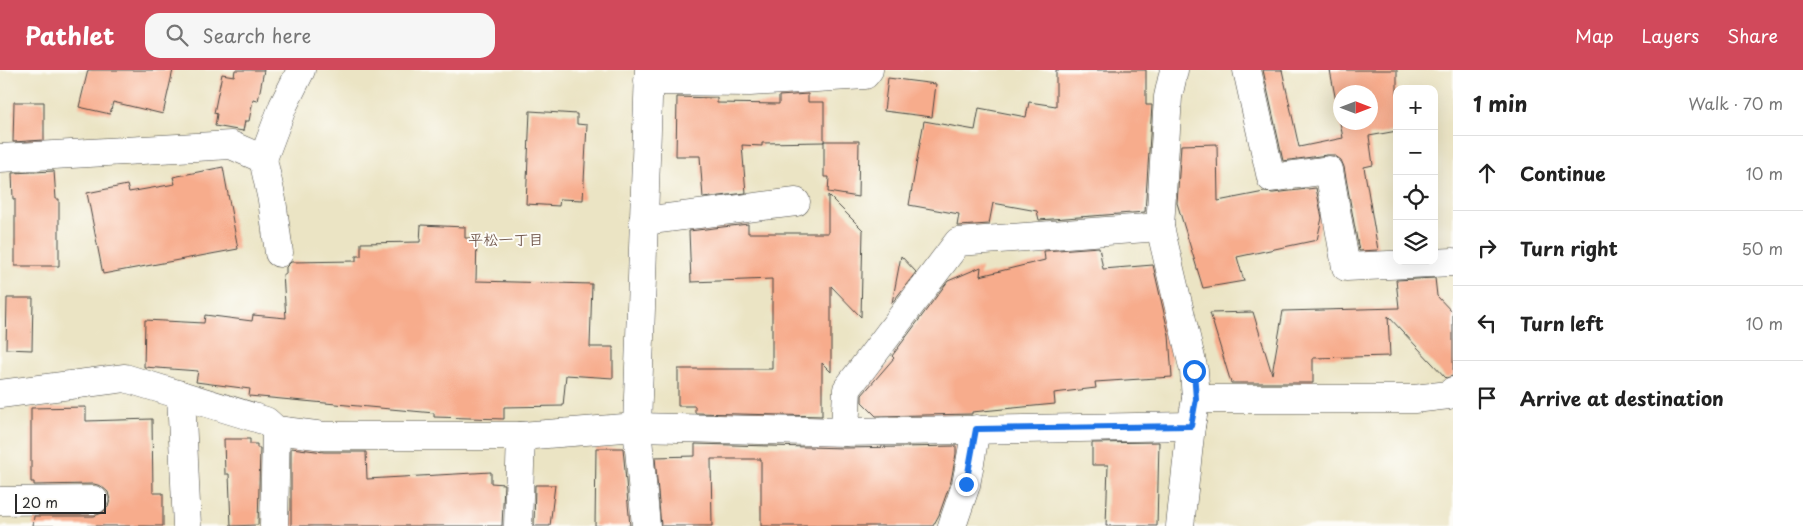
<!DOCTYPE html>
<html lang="en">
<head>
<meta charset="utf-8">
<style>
	body { margin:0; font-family:"Playpen Sans","Klee One",sans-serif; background:#f6f6f6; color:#222 }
	.controls { position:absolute; right:15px; top:15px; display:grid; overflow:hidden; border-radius:10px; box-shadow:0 5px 20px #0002 }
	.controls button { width:45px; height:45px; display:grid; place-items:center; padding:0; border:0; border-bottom:1px solid #e0e0e0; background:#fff; color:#222; font:25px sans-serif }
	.compass { position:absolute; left:1333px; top:15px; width:45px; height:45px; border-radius:50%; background:#fff; box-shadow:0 5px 20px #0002; rotate:90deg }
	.scale { position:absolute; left:15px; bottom:12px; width:91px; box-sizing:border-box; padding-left:5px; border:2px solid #2b2b2b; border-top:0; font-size:14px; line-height:18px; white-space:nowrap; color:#2b2b2b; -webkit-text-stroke:4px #fdfcf7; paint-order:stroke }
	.stop { position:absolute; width:15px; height:15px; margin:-11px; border:4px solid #1a73e8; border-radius:50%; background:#fff }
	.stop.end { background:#1a73e8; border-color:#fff; box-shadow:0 1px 5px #0008 }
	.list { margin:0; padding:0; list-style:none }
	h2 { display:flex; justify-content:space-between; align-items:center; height:65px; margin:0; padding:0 20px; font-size:21px }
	h2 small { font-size:16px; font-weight:400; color:#767676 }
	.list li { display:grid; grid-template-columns:32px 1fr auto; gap:15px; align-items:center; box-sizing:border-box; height:75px; padding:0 20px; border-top:1px solid #e0e0e0 }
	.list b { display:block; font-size:19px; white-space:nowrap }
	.list em { font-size:16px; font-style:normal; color:#767676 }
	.icon { flex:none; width:28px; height:28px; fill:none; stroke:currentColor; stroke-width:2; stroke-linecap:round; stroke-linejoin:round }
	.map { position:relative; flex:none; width:1453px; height:456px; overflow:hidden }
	header { display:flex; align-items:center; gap:30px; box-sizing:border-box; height:70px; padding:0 25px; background:#d1495b; color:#fff }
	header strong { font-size:24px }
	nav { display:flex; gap:28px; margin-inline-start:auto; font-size:18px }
	.search { width:350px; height:45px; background:#f6f6f6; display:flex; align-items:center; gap:12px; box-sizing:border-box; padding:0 18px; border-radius:15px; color:#767676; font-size:19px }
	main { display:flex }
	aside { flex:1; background:#fff }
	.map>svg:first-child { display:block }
</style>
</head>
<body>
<header>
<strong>Pathlet</strong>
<div class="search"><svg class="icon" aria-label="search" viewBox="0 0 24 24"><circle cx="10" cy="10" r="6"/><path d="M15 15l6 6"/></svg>Search here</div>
<nav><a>Map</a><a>Layers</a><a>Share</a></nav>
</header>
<main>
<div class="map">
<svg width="1453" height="456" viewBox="0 0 1453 456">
	<rect width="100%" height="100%" fill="#fdfcf7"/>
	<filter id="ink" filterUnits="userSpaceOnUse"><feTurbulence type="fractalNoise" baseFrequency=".02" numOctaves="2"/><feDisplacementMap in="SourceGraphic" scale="10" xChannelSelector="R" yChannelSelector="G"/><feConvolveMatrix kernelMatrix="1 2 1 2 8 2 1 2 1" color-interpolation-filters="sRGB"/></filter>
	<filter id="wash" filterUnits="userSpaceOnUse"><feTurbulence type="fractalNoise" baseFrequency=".0096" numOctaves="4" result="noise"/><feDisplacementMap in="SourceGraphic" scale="20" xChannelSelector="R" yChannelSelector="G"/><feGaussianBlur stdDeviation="1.12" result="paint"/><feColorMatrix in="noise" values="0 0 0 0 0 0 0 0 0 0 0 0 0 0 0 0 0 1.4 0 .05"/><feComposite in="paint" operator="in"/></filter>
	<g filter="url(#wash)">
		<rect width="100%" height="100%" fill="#ebe4c4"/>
		<g id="blocks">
			<g fill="#f7ac8c" fill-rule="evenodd">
				<path d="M88,0H173L163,44L113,32L110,44L79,37Z"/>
				<path d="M235,0H264L258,31L253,30L249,51H245L243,61L215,56L217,44L214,43L222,4L234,6Z"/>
				<path d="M1056,0H1146V35H1152L1145,142L1039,150L1037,141L993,133L989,154L959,156H957L959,144L909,135L924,51L975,60L979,38L1026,47L1029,32L1056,36Z"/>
				<path d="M1263,0H1282L1299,77L1343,68L1330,0H1397V61L1369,66L1373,95L1364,97L1378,180L1359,181L1344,97L1341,90L1334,85H1327L1283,91ZM1340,22H1370V52H1340Z"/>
				<path d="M888,8L936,14L932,47L884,41Z"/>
				<path d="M808,24V32H824V72L762,73V76L742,75L746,123L703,128L700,86H676L677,27L717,28V33L779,34V26Z"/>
				<path d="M14,32H44V70L13,72Z"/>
				<path d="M530,41L577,44V54L587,55L583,130L560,129L559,136L526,134Z"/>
				<path d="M824,71H859L858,127L828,122L829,107H824Z"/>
				<path d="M1217,74L1218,131L1264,122L1273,123L1316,118L1322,148L1317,170L1237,187L1244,211L1203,218L1177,133L1181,75Z"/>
				<path d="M223,97L238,179L103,204L87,123L127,115L129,122L175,114L173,107Z"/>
				<path d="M54,101L56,129H59V196H15V129H13L12,103Z"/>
				<path d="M828,125L863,160L861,247L831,216V302L822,293V346L695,343V336H678V299H772V209L691,212L689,161L748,154V163H828Z"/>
				<path d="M421,155L465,157V168H477L476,211L592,214L590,277H613V308L566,305L563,336L504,337V349L434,347V343L249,326L250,319L196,312L198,301L144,297L145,250L204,253L205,245L252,251L253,245L286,248L283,204H286V197L291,192L356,191V186H361V173L420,172Z"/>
				<path d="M1099,177L1103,199L1153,195L1169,265L1172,307L1095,312L1096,318L1054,323L1055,334L972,342V344L876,346L862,332V325L894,288L892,286L948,211L981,197L980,206L1045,190L1044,181Z"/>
				<path d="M901,186L916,202L892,233Z"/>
				<path d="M1435,208L1437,226L1453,243V306L1446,308L1388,246L1390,286L1313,288V313H1231L1210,243L1253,242L1272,304L1283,241L1399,238L1396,210Z"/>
				<path d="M7,228H33L32,280L6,279Z"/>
				<path d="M86,337V351L152,349L153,423H163V456H33L34,446H94L102,443L108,437L110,430L108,422L101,416L94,414L34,415V412H31V338Z"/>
				<path d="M224,369H250V374H257V378H260L258,455L231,456L229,404H225Z"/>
				<path d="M1159,372L1157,456H1106L1108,395H1092V373Z"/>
				<path d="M695,374L845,378L956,376V384L951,411L939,445L933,456H761V389H711L712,456H661L655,387L695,386Z"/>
				<path d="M291,378L324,382H366L367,409L491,402V413L504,414L502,456H291Z"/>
				<path d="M596,378H623L630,456H595Z"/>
				<path d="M535,415H555L550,456H534Z"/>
			</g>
		</g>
	</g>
	<g filter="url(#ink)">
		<use href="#blocks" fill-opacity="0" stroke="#484742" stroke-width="1"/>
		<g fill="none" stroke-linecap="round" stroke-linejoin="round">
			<g stroke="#484742" stroke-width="29">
				<g id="minor">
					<path d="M1174,0L1168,27L1160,157L1194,301L1196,329L1191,356L1180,456"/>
					<path d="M1247,0L1271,108L1329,100L1346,197L1453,192"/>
					<path d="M648,11L750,12L865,5L869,0"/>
					<path d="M0,88L231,75L263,89L283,36L301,0"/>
					<path d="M263,89L272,130L279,183"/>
					<path d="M643,151L796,132"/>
					<path d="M0,324L125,308L266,351L276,360L324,366H521L637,357L845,362L1191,356"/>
					<path d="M181,325L187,456"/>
					<path d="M1196,329H1414L1449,325L1453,321"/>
					<path d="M845,362L847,319L958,172L1160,157"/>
					<path d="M0,431L94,430"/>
					<path d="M274,456L276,360"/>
					<path d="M518,456L521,366"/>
					<path d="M646,456L637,357L649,0"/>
					<path d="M952,456L966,415L976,359"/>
				</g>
			</g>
			<use href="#minor" stroke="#fff" stroke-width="28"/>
		</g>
	</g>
	<g fill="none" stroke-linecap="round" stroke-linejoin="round" filter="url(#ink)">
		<path stroke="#1a73e8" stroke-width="6" d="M966,414L976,359L1191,356L1196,329L1194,301"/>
	</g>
	<g text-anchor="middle" stroke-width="4" stroke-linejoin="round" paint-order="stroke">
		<g font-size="15" font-weight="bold" fill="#72584d" stroke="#fdfcf7">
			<text x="506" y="175">平松一丁目</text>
		</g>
	</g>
</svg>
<div class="controls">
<button>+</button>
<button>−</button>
<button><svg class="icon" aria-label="locate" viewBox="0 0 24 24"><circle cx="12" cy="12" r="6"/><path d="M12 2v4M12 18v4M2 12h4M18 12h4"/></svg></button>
<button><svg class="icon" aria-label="layers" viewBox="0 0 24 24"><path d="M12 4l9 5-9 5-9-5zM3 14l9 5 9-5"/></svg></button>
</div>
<svg class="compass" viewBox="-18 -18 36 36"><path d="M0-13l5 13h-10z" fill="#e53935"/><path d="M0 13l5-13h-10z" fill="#767676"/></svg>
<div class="scale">20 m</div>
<div class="stop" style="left:1194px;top:301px"></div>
<div class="stop end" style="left:966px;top:414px"></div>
</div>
<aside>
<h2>1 min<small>Walk · 70 m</small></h2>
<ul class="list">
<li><svg class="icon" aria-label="ahead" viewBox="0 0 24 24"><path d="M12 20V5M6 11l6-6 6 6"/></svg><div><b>Continue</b></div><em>10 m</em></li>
<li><svg class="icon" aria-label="right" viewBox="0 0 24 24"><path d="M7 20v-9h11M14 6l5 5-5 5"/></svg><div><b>Turn right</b></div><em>50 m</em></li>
<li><svg class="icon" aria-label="left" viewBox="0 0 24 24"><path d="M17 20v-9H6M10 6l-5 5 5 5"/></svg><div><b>Turn left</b></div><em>10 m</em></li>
<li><svg class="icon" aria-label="arrive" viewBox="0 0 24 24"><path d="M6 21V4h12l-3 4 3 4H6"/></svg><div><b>Arrive at destination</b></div></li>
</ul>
</aside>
</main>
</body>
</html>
